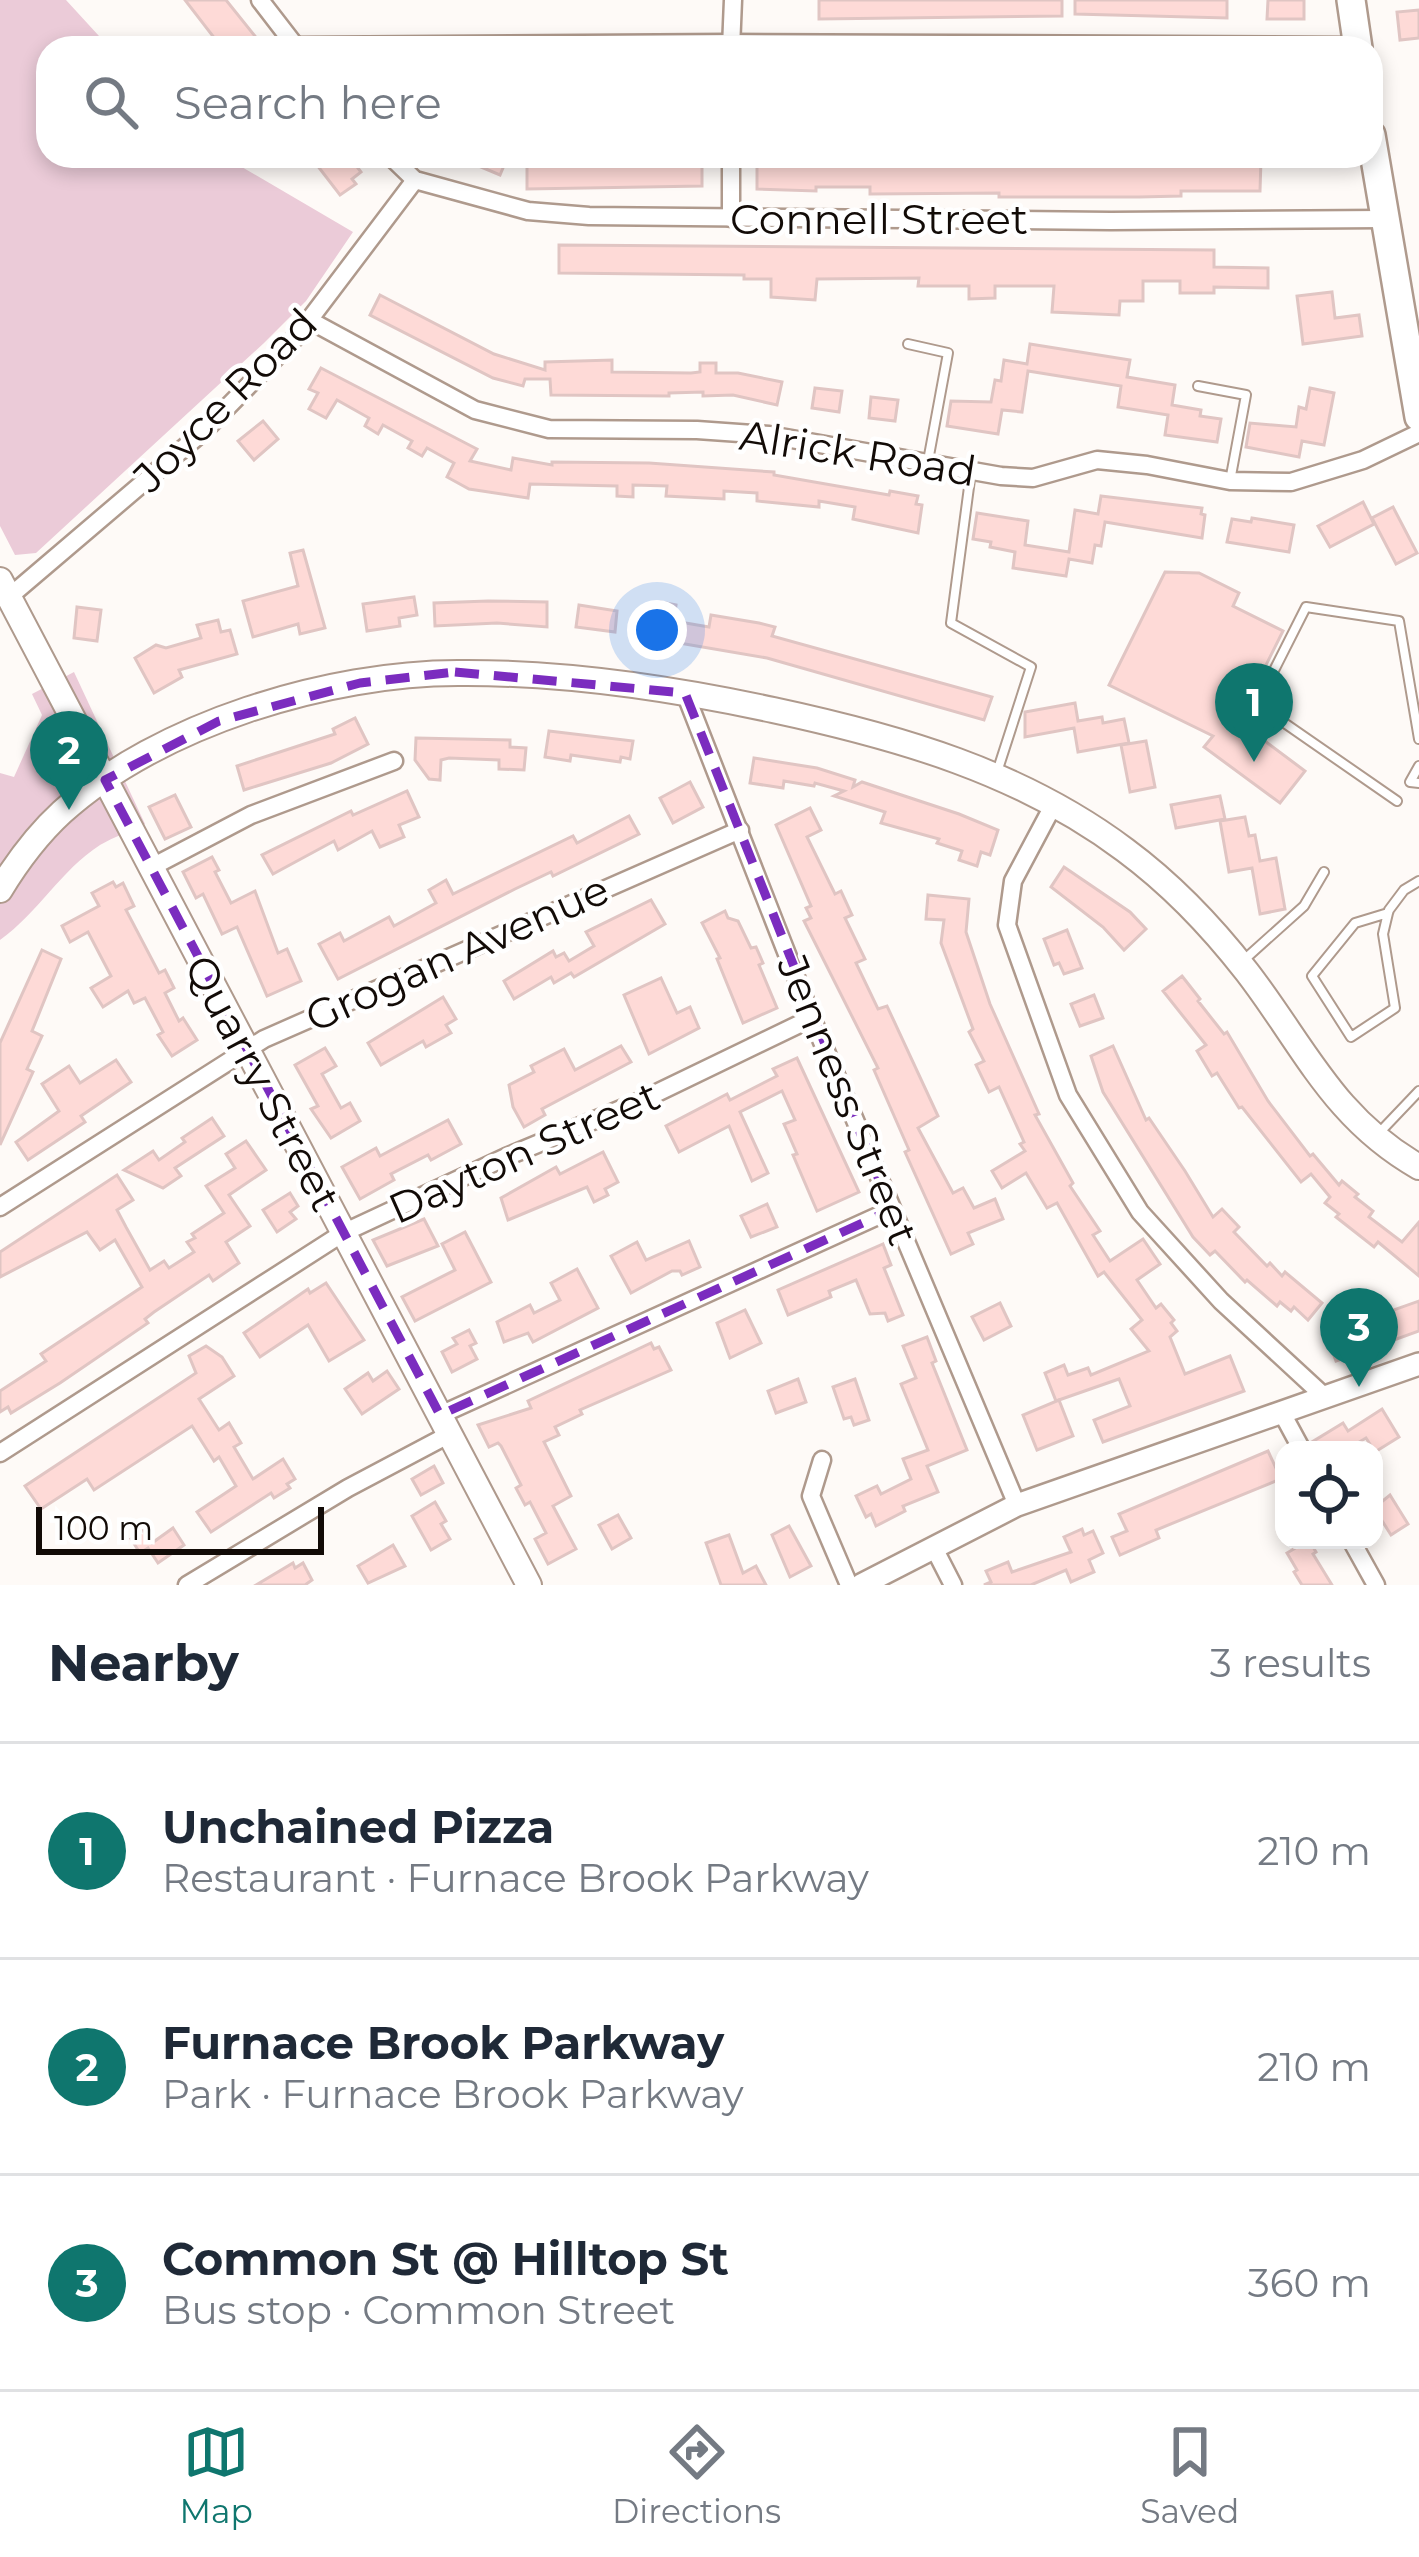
<!DOCTYPE html>
<html lang="en">
<head>
<meta charset="utf-8">
<style>
	body { margin:0; font-family:Montserrat,sans-serif; background:#f6f6f7; color:#1f2937 }
	.controls { position:absolute; right:36px; bottom:36px; display:grid; overflow:hidden; border-radius:24px; box-shadow:0 6px 18px #0003 }
	.controls button { width:108px; height:108px; display:grid; place-items:center; padding:0; border:0; border-bottom:3px solid #e0e1e3; background:#fff; color:#1f2937; font:60px sans-serif }
	.scale { position:absolute; left:36px; bottom:30px; width:288px; box-sizing:border-box; padding-left:12px; border:6px solid #120b07; border-top:0; font-size:33px; line-height:42px; white-space:nowrap; color:#120b07; -webkit-text-stroke:9px #fff; paint-order:stroke }
	.you { position:absolute; left:657px; top:630px; width:42px; height:42px; margin:-30px; border:9px solid #fff; border-radius:50%; background:#1a73e8; box-shadow:0 0 0 18px #1a73e833 }
	.badge { display:grid; place-items:center; width:78px; height:78px; border-radius:50%; background:#0f766e; color:#fff; font-size:39px; font-weight:700 }
	.pin { position:absolute; translate:-50% -99px; filter:drop-shadow(0 3px 6px #0008) }
	.pin::after { content:''; position:absolute; top:63px; width:42px; height:36px; background:inherit; clip-path:polygon(0 0,100% 0,50% 100%) }
	.list { margin:0; padding:0; list-style:none }
	h2 { display:flex; justify-content:space-between; align-items:center; height:156px; margin:0; padding:0 48px; font-size:51px }
	h2 small { font-size:39px; font-weight:400; color:#747a83 }
	.list li { display:grid; grid-template-columns:78px 1fr auto; gap:36px; align-items:center; box-sizing:border-box; height:216px; padding:0 48px; border-top:3px solid #e0e1e3 }
	.list b { display:block; font-size:45px; white-space:nowrap }
	.list p { margin:0; font-size:39px; white-space:nowrap; color:#747a83 }
	.list em { font-size:39px; font-style:normal; color:#747a83 }
	.icon { flex:none; width:66px; height:66px; fill:none; stroke:currentColor; stroke-width:2; stroke-linecap:round; stroke-linejoin:round }
	.map { position:relative; flex:none; width:1419px; height:1585px; overflow:hidden }
	.search { position:absolute; background:#fff; box-shadow:0 6px 18px #0003; left:36px; right:36px; top:36px; height:132px; display:flex; align-items:center; gap:30px; box-sizing:border-box; padding:0 42px; border-radius:36px; color:#747a83; font-size:45px }
	.sheet { height:804px; background:#fff }
	nav { display:flex; justify-content:space-around; align-items:center; box-sizing:border-box; height:168px; border-top:3px solid #e0e1e3; background:#fff; font-size:33px; color:#747a83 }
	nav a { display:grid; justify-items:center; gap:6px }
	nav .on { color:#0f766e }
	.map>svg:first-child { display:block }
</style>
</head>
<body>
<div class="map">
<svg width="1419" height="1585" viewBox="0 0 1419 1585">
	<rect width="100%" height="100%" fill="#fefaf7"/>
	<g fill="#ebcbd8">
		<path d="M0,0H66L110,48H48V156H223L353,232L306,301L264,343L36,553L15,555L0,526Z"/>
		<path d="M74,672L145,824C130,831 114,837 100,845C61,870 38,913 0,940V773L14,777L42,715L32,694Z"/>
	</g>
	<g fill="#fedad7" stroke="#e0c5c3" stroke-width="3">
		<path d="M185,0H226L259,41L251,48H222Z"/>
		<path d="M819,0H1062V16L819,19Z"/>
		<path d="M1075,0H1227V18L1075,14Z"/>
		<path d="M1268,0H1304V19H1267Z"/>
		<path d="M1419,10V38L1400,40L1397,12Z"/>
		<path d="M310,156H349L361,172L352,179L356,184L340,195Z"/>
		<path d="M455,156H508L500,175Z"/>
		<path d="M527,156H702V186L527,189Z"/>
		<path d="M788,156H854V163H914V156H1181V165L1228,166V159H1261L1260,191H1181V196L1139,197H999V193L870,194V187H816V191L757,189V161H788Z"/>
		<path d="M559,245L1214,250V267L1268,268V288L1214,287V293H1180V281H1143V301H1120L1119,315L1052,312L1054,286H995V298L969,299V286H918L919,278L817,279L815,300L771,297V279H744V275L559,273Z"/>
		<path d="M1332,292L1335,318L1359,315L1362,336L1303,344L1297,296Z"/>
		<path d="M380,295L494,354L545,370V362L612,360V372L691,373L700,372V363H716V373H738L782,382L777,405L733,395L703,396V392L669,393V396L551,395L550,379H525L523,386L493,378L370,315Z"/>
		<path d="M1030,344L1130,360L1127,377L1175,385L1172,405L1201,410L1200,416L1221,419L1217,442L1165,435L1168,415L1118,407L1121,386L1028,371L1022,412L1002,410L998,434L947,426L951,401L991,402L995,380L1001,381L1004,360L1027,364Z"/>
		<path d="M321,368L477,449L470,461L511,470L513,458L552,465V462L649,463L774,472V475L889,495L890,491L918,496L916,504L922,505L918,533L853,519L855,507L819,501V507L757,501V493L724,491V499L666,496L667,486L633,485V497L617,496V486L530,484L528,498L469,489L447,477L454,463L427,448L422,456L408,448L412,441L383,425L378,434L365,426L369,418L337,400L326,418L309,409L318,393L309,389Z"/>
		<path d="M815,388L842,391L839,412L812,408Z"/>
		<path d="M1310,388L1334,393L1324,445L1302,441L1299,457L1246,447L1250,423L1296,427L1299,407L1306,409Z"/>
		<path d="M871,397L898,400L895,421L869,418Z"/>
		<path d="M263,421L278,439L254,460L238,441Z"/>
		<path d="M1101,496L1202,508L1201,514L1205,515L1202,538L1105,522L1101,546L1095,545L1092,563L1069,559L1066,576L1013,568L1015,552L990,547L991,542L973,539L977,513L1028,521L1025,545L1069,552L1075,510L1098,514Z"/>
		<path d="M1363,502L1374,524L1330,547L1318,526Z"/>
		<path d="M1393,507L1417,553L1396,564L1372,518Z"/>
		<path d="M1252,518L1294,525L1289,552L1227,542L1232,519L1251,522Z"/>
		<path d="M303,550L325,628L300,634L298,624L253,637L243,601L298,586L290,553Z"/>
		<path d="M1165,572L1199,573L1239,593L1233,606L1283,631L1238,721L1305,771L1280,803L1204,747L1213,736L1109,685Z"/>
		<path d="M414,597L417,615L399,618L400,626L367,631L363,604Z"/>
		<path d="M488,601L547,602V627L497,623L435,626L434,603Z"/>
		<path d="M661,602L676,605L674,621L709,627L711,615L759,623L775,627L772,636L992,697L984,720L767,658L644,637L648,614L658,616Z"/>
		<path d="M579,605L617,611L615,632L576,627Z"/>
		<path d="M77,607L101,610L97,641L74,638Z"/>
		<path d="M218,620L221,632L230,630L237,654L179,670L182,677L154,693L135,658L156,645L166,648L201,638L197,625Z"/>
		<path d="M1075,703L1078,721L1102,717L1103,723L1124,719L1129,743L1078,752L1074,728L1025,737V712Z"/>
		<path d="M355,718L368,744L331,763L244,790L237,766L335,734L333,729Z"/>
		<path d="M549,731L633,741L630,759L621,757L620,762L571,755L570,761L545,757Z"/>
		<path d="M416,738L510,740V747L526,748L524,770L499,769V760L449,758L441,760L440,780L429,779L415,760Z"/>
		<path d="M1146,741L1155,787L1130,792L1121,745Z"/>
		<path d="M754,758L817,768L855,780L853,787L862,782L959,814L998,830L990,855L981,852L977,866L959,860L962,851L937,843L939,839L881,823L885,812L834,796L844,791L815,783L814,786L784,781L783,788L750,783Z"/>
		<path d="M690,782L703,807L673,823L660,798Z"/>
		<path d="M407,791L419,817L399,825L404,837L380,847L372,831L338,850L334,841L273,874L262,855L351,811L353,815Z"/>
		<path d="M175,795L191,827L165,839L149,807Z"/>
		<path d="M1220,796L1225,819L1176,828L1171,805Z"/>
		<path d="M810,808L821,830L807,837L835,894L841,891L852,915L845,918L865,959L856,963L878,1009L887,1006L938,1116L918,1128L953,1193L963,1188L974,1208L995,1199L1003,1219L968,1233L973,1244L951,1254L905,1152L909,1150L874,1070L878,1068L804,921L811,918L806,908L811,906L776,825Z"/>
		<path d="M629,816L639,834L553,876L551,872L515,889L338,979L319,944L340,933L344,941L389,917L394,926L436,903L429,890L446,880L453,894L573,836L577,843Z"/>
		<path d="M1245,817L1249,836L1255,835L1260,861L1276,858L1285,909L1260,914L1252,868L1229,872L1220,821Z"/>
		<path d="M212,857L219,870L215,872L231,903L255,891L278,953L287,949L301,981L267,996L237,927L222,934L203,894L196,898L183,872Z"/>
		<path d="M1064,867L1130,912L1146,929L1124,950L1103,927L1051,887Z"/>
		<path d="M113,882L116,887L123,883L134,906L126,910L159,973L165,970L174,988L165,993L179,1021L183,1018L197,1040L172,1056L158,1035L163,1032L145,998L134,1003L128,991L103,1007L91,988L111,976L88,932L70,942L62,926L99,906L92,893Z"/>
		<path d="M928,895L969,899L966,932L990,1004L1039,1114L1035,1115L1073,1183L1070,1186L1100,1231L1093,1235L1110,1261L1143,1239L1160,1264L1137,1280L1156,1308L1161,1304L1174,1320L1171,1323L1177,1331L1170,1337L1185,1374L1230,1356L1244,1391L1103,1442L1094,1420L1130,1406L1119,1379L1056,1401L1045,1373L1064,1365L1068,1375L1088,1368L1091,1375L1149,1351L1131,1329L1142,1320L1104,1272L1098,1276L1057,1203L1047,1208L1026,1173L1002,1188L992,1171L1025,1151L1020,1144L1024,1142L999,1087L989,1092L976,1065L984,1061L969,1032L973,1029L941,943L944,920L926,919Z"/>
		<path d="M651,900L665,924L574,977L571,973L554,983L551,977L514,999L504,981L553,951L556,957L564,953L569,961L594,946L586,932Z"/>
		<path d="M725,911L728,918L738,921L751,948L756,947L763,963L759,965L777,1008L743,1023L717,959L720,958L702,923Z"/>
		<path d="M1067,930L1082,968L1064,974L1059,963L1054,965L1044,939Z"/>
		<path d="M42,950L61,959L32,1031L42,1036L27,1069L33,1072L0,1145V1043Z"/>
		<path d="M1182,976L1200,999L1198,1001L1224,1034L1227,1032L1268,1101L1310,1156L1313,1154L1339,1185L1342,1181L1358,1194L1355,1197L1373,1211L1369,1217L1402,1242L1419,1222V1276L1378,1242L1374,1247L1336,1217L1339,1214L1325,1203L1330,1197L1311,1174L1301,1182L1242,1107L1239,1108L1217,1073L1212,1076L1197,1051L1206,1045L1163,991Z"/>
		<path d="M661,978L677,1013L690,1007L699,1028L649,1054L624,995Z"/>
		<path d="M1094,995L1103,1018L1080,1026L1071,1004Z"/>
		<path d="M443,997L456,1019L446,1025L451,1033L426,1047L423,1041L381,1065L368,1043Z"/>
		<path d="M621,1046L631,1062L542,1109L545,1115L524,1127L513,1107L509,1085L534,1072L531,1066L564,1049L575,1070Z"/>
		<path d="M1113,1046L1146,1120L1149,1118L1185,1171L1213,1217L1222,1209L1239,1227L1234,1232L1267,1266L1270,1263L1282,1276L1285,1272L1322,1303L1308,1320L1294,1307L1291,1311L1280,1302L1277,1306L1247,1280L1245,1282L1215,1251L1210,1255L1193,1237L1103,1092L1091,1056Z"/>
		<path d="M325,1048L336,1066L322,1074L341,1108L350,1103L360,1121L331,1138L311,1109L318,1106L295,1065Z"/>
		<path d="M797,1058L859,1192L817,1211L793,1155L797,1154L784,1124L795,1120L782,1091L740,1112L768,1173L752,1181L729,1126L679,1152L666,1126L727,1094L730,1100L777,1076L773,1069Z"/>
		<path d="M116,1060L131,1082L81,1116L85,1122L28,1160L16,1142L59,1111L42,1084L69,1066L80,1083Z"/>
		<path d="M212,1118L224,1136L175,1168L181,1176L163,1188L124,1170L153,1151L159,1160L185,1142L182,1138Z"/>
		<path d="M448,1120L461,1144L431,1160L428,1155L391,1174L394,1180L360,1199L342,1167L376,1148L380,1156Z"/>
		<path d="M246,1141L266,1170L229,1195L250,1226L226,1242L239,1263L213,1281L209,1275L154,1312L145,1319L148,1323L60,1383L11,1413L8,1407L0,1412V1391L46,1361L41,1354L142,1287L115,1240L100,1250L87,1232L0,1277V1252L117,1175L133,1200L117,1210L126,1227L150,1270L164,1261L169,1268L194,1252L187,1242L195,1238L192,1234L224,1213L206,1186L235,1168L226,1154Z"/>
		<path d="M603,1152L618,1182L605,1189L608,1195L594,1202L587,1187L508,1220L501,1198L556,1167L560,1174Z"/>
		<path d="M290,1193L298,1206L290,1212L296,1219L277,1232L263,1210Z"/>
		<path d="M767,1204L777,1227L751,1237L741,1216Z"/>
		<path d="M424,1219L438,1246L387,1266L373,1240Z"/>
		<path d="M465,1232L491,1282L415,1321L402,1297L455,1270L442,1244Z"/>
		<path d="M689,1241L700,1267L682,1275L680,1271H672L631,1293L611,1256L637,1242L646,1260Z"/>
		<path d="M883,1244L891,1265L884,1268L903,1315L888,1321L885,1313L870,1314L856,1280L829,1291L831,1297L788,1315L778,1290Z"/>
		<path d="M577,1269L598,1308L533,1342L528,1333L504,1342L497,1322L530,1305L534,1313L560,1300L551,1283Z"/>
		<path d="M326,1283L364,1340L329,1361L308,1325L260,1357L244,1333L308,1289L310,1293Z"/>
		<path d="M1419,1301V1331L1336,1361L1326,1334Z"/>
		<path d="M1000,1303L1011,1326L984,1340L972,1317Z"/>
		<path d="M745,1310L761,1343L730,1358L717,1323Z"/>
		<path d="M469,1330L476,1343L470,1346L477,1359L452,1372L442,1352L457,1344L453,1338Z"/>
		<path d="M927,1337L936,1361L932,1363L967,1450L927,1466L938,1492L903,1506L905,1511L876,1526L871,1514L866,1517L856,1496L877,1486L881,1494L911,1479L903,1459L928,1450L901,1384L916,1378L903,1346Z"/>
		<path d="M651,1343L654,1349L659,1347L671,1370L580,1410L582,1414L555,1427L559,1435L544,1442L571,1496L553,1506L576,1549L548,1564L535,1539L546,1533L530,1502L525,1505L516,1488L521,1485L501,1446L498,1443L489,1447L478,1425L531,1408L528,1401Z"/>
		<path d="M206,1346L222,1357L234,1376L199,1399L219,1430L229,1423L241,1443L234,1447L253,1479L283,1459L295,1479L287,1484L290,1488L274,1498L271,1493L211,1532L197,1512L236,1486L219,1457L214,1461L192,1426L94,1490L87,1479L41,1509L25,1486L196,1373L189,1356Z"/>
		<path d="M387,1371L399,1389L362,1414L345,1389L368,1373L373,1381Z"/>
		<path d="M798,1379L806,1402L776,1413L768,1391Z"/>
		<path d="M855,1379L869,1420L854,1425L851,1417L844,1419L833,1387Z"/>
		<path d="M1059,1400L1073,1436L1037,1450L1023,1415Z"/>
		<path d="M1382,1409L1399,1437L1375,1452L1366,1438L1346,1450H1315L1312,1442L1343,1423L1348,1431Z"/>
		<path d="M1268,1451L1281,1479L1156,1530L1159,1538L1120,1555L1112,1537L1127,1531L1119,1514Z"/>
		<path d="M434,1466L443,1483L421,1495L412,1479Z"/>
		<path d="M1390,1495L1408,1524L1391,1535L1374,1508Z"/>
		<path d="M435,1502L446,1521L441,1524L450,1539L431,1550L412,1516Z"/>
		<path d="M618,1515L631,1538L612,1549L599,1525Z"/>
		<path d="M789,1526L811,1566L790,1577L772,1535Z"/>
		<path d="M173,1528L184,1545L158,1563L148,1548L140,1553L131,1539L144,1530L152,1543Z"/>
		<path d="M1082,1529L1084,1535L1093,1531L1103,1553L1089,1560L1094,1572L1071,1582L1066,1570L1031,1585H984L991,1582L986,1571L1008,1562L1012,1572L1071,1552L1064,1537Z"/>
		<path d="M729,1535L743,1573L756,1566L766,1585H721L706,1543Z"/>
		<path d="M1309,1540L1316,1552L1313,1554L1332,1585H1302L1294,1572L1297,1570L1287,1553Z"/>
		<path d="M393,1545L405,1566L368,1583L358,1566Z"/>
		<path d="M293,1563L295,1568L303,1563L312,1580L305,1585H256Z"/>
	</g>
	<g fill="none" stroke-linecap="round" stroke-linejoin="round">
		<g stroke="#af9a8d" stroke-width="12">
			<g id="service">
				<path d="M908,344L948,353L928,461"/>
				<path d="M1198,386L1246,395L1230,481"/>
				<path d="M971,472L951,623L1031,667L998,769"/>
				<path d="M1419,766L1410,782L1419,783"/>
				<path d="M1397,801L1257,704L1306,607L1399,621L1419,739"/>
				<path d="M1388,913L1355,923L1312,976L1351,1037L1395,1008L1383,934L1388,913L1389,910L1404,890L1419,881"/>
				<path d="M1245,959L1304,906L1324,872"/>
				<path d="M1379,1133L1419,1091"/>
			</g>
		</g>
		<g stroke="#af9a8d" stroke-width="21">
			<g id="minor">
				<path d="M260,0L297,48"/>
				<path d="M295,46L731,43L1358,46"/>
				<path d="M731,48L733,0"/>
				<path d="M390,156L415,180L528,211L589,216L1111,221L1383,219"/>
				<path d="M731,218V156"/>
				<path d="M309,320L475,410L549,429L697,430L769,435L1001,476L1033,478L1097,460L1147,465L1230,481L1291,482L1363,460L1419,433"/>
				<path d="M9,597L205,430L297,336L415,180"/>
				<path d="M685,693L812,1018L1017,1505"/>
				<path d="M1054,804L1013,881L1007,925L1068,1095L1140,1212L1221,1301L1326,1398"/>
				<path d="M150,868L251,815L394,761"/>
				<path d="M0,1207L264,1039L740,830"/>
				<path d="M1282,1413L1302,1450"/>
				<path d="M440,1415L891,1210"/>
				<path d="M0,1453L343,1233L506,1157L638,1102L812,1018"/>
				<path d="M822,1460L811,1496L849,1585"/>
				<path d="M1351,1540L1376,1585"/>
				<path d="M933,1546L953,1585"/>
				<path d="M187,1585L348,1488L450,1434"/>
			</g>
		</g>
		<g stroke="#af9a8d" stroke-width="26">
			<path id="tertiary" d="M861,1585L1017,1505L1419,1364"/>
		</g>
		<g stroke="#af9a8d" stroke-width="28">
			<g id="secondary">
				<path d="M0,580L529,1585"/>
				<path d="M0,890C17,862 38,834 62,812C159,724 329,673 458,673C563,672 671,688 773,710C899,737 1021,772 1125,850C1171,884 1212,927 1247,972C1304,1046 1333,1118 1419,1167"/>
			</g>
		</g>
		<g stroke="#af9a8d" stroke-width="32">
			<g id="primary">
				<path d="M1351,0L1358,48"/>
				<path d="M1371,135L1419,417"/>
			</g>
		</g>
		<use href="#service" stroke="#fff" stroke-width="8"/>
		<use href="#minor" stroke="#fff" stroke-width="16"/>
		<use href="#tertiary" stroke="#fff" stroke-width="21"/>
		<use href="#secondary" stroke="#fff" stroke-width="24"/>
		<use href="#primary" stroke="#fff" stroke-width="27"/>
	</g>
	<path fill="none" stroke="#7b2cbf" stroke-width="9" stroke-dasharray="24 15" stroke-linejoin="round" d="M455,672L685,693L891,1210L440,1415L105,780L219,721L360,683Z"/>
	<g text-anchor="middle" stroke-width="9" stroke-linejoin="round" paint-order="stroke">
		<g font-size="42" fill="#120b07" stroke="#fff">
			<text x="879" y="234">Connell Street</text>
			<text transform="translate(225 400) rotate(-45)" y="15">Joyce Road</text>
			<text transform="translate(858 453) rotate(9)" y="15">Alrick Road</text>
			<text transform="translate(457 953) rotate(-24)" y="15">Grogan Avenue</text>
			<text transform="translate(263 1083) rotate(62)" y="15">Quarry Street</text>
			<text transform="translate(848 1100) rotate(68)" y="15">Jenness Street</text>
			<text transform="translate(524 1152) rotate(-24)" y="15">Dayton Street</text>
		</g>
	</g>
</svg>
<div class="controls">
<button><svg class="icon" aria-label="locate" viewBox="0 0 24 24"><circle cx="12" cy="12" r="6"/><path d="M12 2v4M12 18v4M2 12h4M18 12h4"/></svg></button>
</div>
<div class="scale">100 m</div>
<div class="you"></div>
<div class="pin badge" style="left:1254px;top:762px">1</div>
<div class="pin badge" style="left:69px;top:810px">2</div>
<div class="pin badge" style="left:1359px;top:1387px">3</div>
<div class="search"><svg class="icon" aria-label="search" viewBox="0 0 24 24"><circle cx="10" cy="10" r="6"/><path d="M15 15l6 6"/></svg>Search here</div>
</div>
<section class="sheet">
<h2>Nearby<small>3 results</small></h2>
<ul class="list">
<li><span class="badge">1</span><div><b>Unchained Pizza</b><p>Restaurant · Furnace Brook Parkway</p></div><em>210 m</em></li>
<li><span class="badge">2</span><div><b>Furnace Brook Parkway</b><p>Park · Furnace Brook Parkway</p></div><em>210 m</em></li>
<li><span class="badge">3</span><div><b>Common St @ Hilltop St</b><p>Bus stop · Common Street</p></div><em>360 m</em></li>
</ul>
</section>
<nav>
<a class="on"><svg class="icon" aria-label="map" viewBox="0 0 24 24"><path d="M3 6l6-2 6 2 6-2v14l-6 2-6-2-6 2zM9 4v14M15 6v14"/></svg>Map</a>
<a><svg class="icon" aria-label="directions" viewBox="0 0 24 24"><path d="M12 3l9 9-9 9-9-9zM9 14v-3h6M13 9l2 2-2 2"/></svg>Directions</a>
<a><svg class="icon" aria-label="saved" viewBox="0 0 24 24"><path d="M7 4h10v16l-5-4-5 4z"/></svg>Saved</a>
</nav>
</body>
</html>
